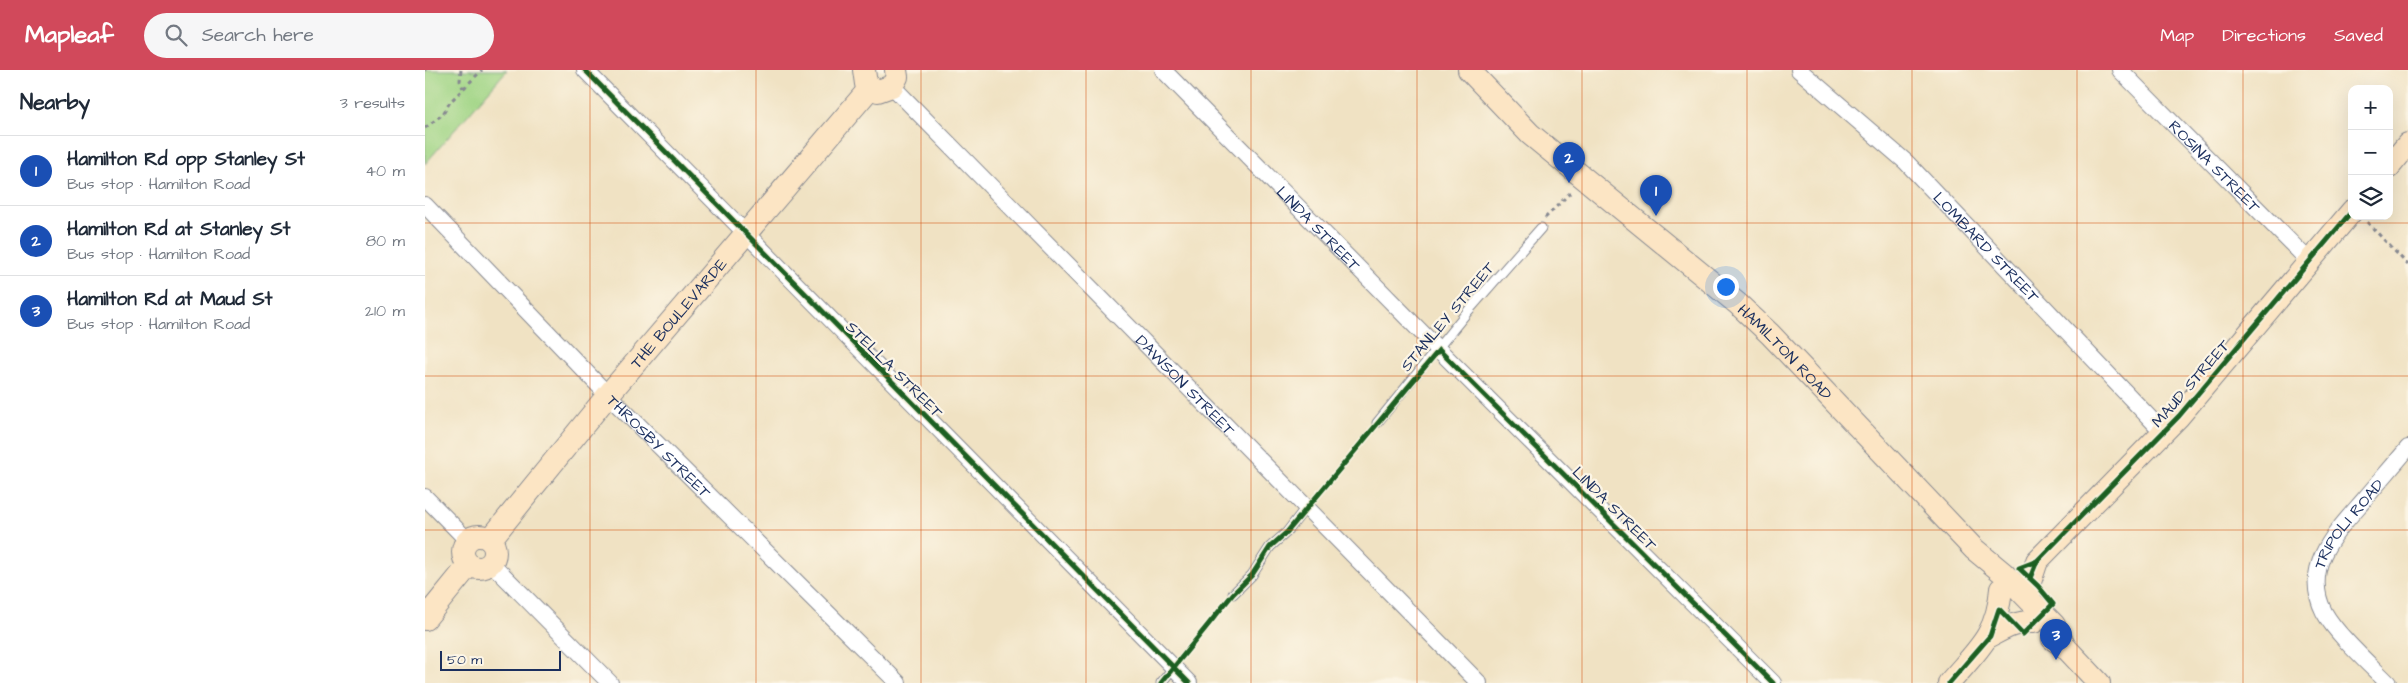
<!DOCTYPE html>
<html lang="en">
<head>
<meta charset="utf-8">
<style>
	body { margin:0; font-family:"Architects Daughter",sans-serif; background:#f6f6f7; color:#1f2937 }
	.controls { position:absolute; right:15px; top:15px; display:grid; overflow:hidden; border-radius:10px; box-shadow:0 5px 20px #0002 }
	.controls button { width:45px; height:45px; display:grid; place-items:center; padding:0; border:0; border-bottom:1px solid #e0e1e3; background:#fff; color:#1f2937; font:25px sans-serif }
	.scale { position:absolute; left:15px; bottom:12px; width:121px; box-sizing:border-box; padding-left:5px; border:2px solid #1b2f5e; border-top:0; font-size:14px; line-height:18px; white-space:nowrap; color:#1b2f5e; -webkit-text-stroke:4px #fcf5e5; paint-order:stroke }
	.you { position:absolute; left:1300px; top:216px; width:18px; height:18px; margin:-12px; border:4px solid #fff; border-radius:50%; background:#1a73e8; box-shadow:0 0 0 8px #1a73e833 }
	.badge { display:grid; place-items:center; width:32px; height:32px; border-radius:50%; background:#d1495b; color:#fff; font-size:16px; font-weight:700 }
	.pin { position:absolute; translate:-50% -41px; filter:drop-shadow(0 1px 2px #0008) }
	.pin::after { content:''; position:absolute; top:26px; width:18px; height:15px; background:inherit; clip-path:polygon(0 0,100% 0,50% 100%) }
	.list { margin:0; padding:0; list-style:none }
	h2 { display:flex; justify-content:space-between; align-items:center; height:65px; margin:0; padding:0 20px; font-size:21px }
	h2 small { font-size:16px; font-weight:400; color:#747a83 }
	.list li { display:grid; grid-template-columns:32px 1fr auto; gap:15px; align-items:center; box-sizing:border-box; height:70px; padding:0 20px; border-top:1px solid #e0e1e3 }
	.list b { display:block; font-size:19px; white-space:nowrap }
	.list p { margin:0; font-size:16px; white-space:nowrap; color:#747a83 }
	.list em { font-size:16px; font-style:normal; color:#747a83 }
	.icon { flex:none; width:28px; height:28px; fill:none; stroke:currentColor; stroke-width:2; stroke-linecap:round; stroke-linejoin:round }
	.map { position:relative; flex:none; width:1983px; height:613px; overflow:hidden }
	header { display:flex; align-items:center; gap:30px; box-sizing:border-box; height:70px; padding:0 25px; background:#d1495b; color:#fff }
	header strong { font-size:24px }
	nav { display:flex; gap:28px; margin-inline-start:auto; font-size:18px }
	.search { width:350px; height:45px; background:#f6f6f7; display:flex; align-items:center; gap:12px; box-sizing:border-box; padding:0 18px; border-radius:28px; color:#747a83; font-size:19px }
	main { display:flex }
	aside { flex:1; background:#fff }
	.map>svg:first-child { display:block }
</style>
</head>
<body>
<header>
<strong>Mapleaf</strong>
<div class="search"><svg class="icon" aria-label="search" viewBox="0 0 24 24"><circle cx="10" cy="10" r="6"/><path d="M15 15l6 6"/></svg>Search here</div>
<nav><a>Map</a><a>Directions</a><a>Saved</a></nav>
</header>
<main>
<aside>
<h2>Nearby<small>3 results</small></h2>
<ul class="list">
<li><span class="badge" style="background:#1a4fb4">1</span><div><b>Hamilton Rd opp Stanley St</b><p>Bus stop · Hamilton Road</p></div><em>40 m</em></li>
<li><span class="badge" style="background:#1a4fb4">2</span><div><b>Hamilton Rd at Stanley St</b><p>Bus stop · Hamilton Road</p></div><em>80 m</em></li>
<li><span class="badge" style="background:#1a4fb4">3</span><div><b>Hamilton Rd at Maud St</b><p>Bus stop · Hamilton Road</p></div><em>210 m</em></li>
</ul>
</aside>
<div class="map">
<svg width="1983" height="613" viewBox="0 0 1983 613">
	<rect width="100%" height="100%" fill="#fcf5e5"/>
	<filter id="ink" filterUnits="userSpaceOnUse"><feTurbulence type="fractalNoise" baseFrequency=".02" numOctaves="2"/><feDisplacementMap in="SourceGraphic" scale="10" xChannelSelector="R" yChannelSelector="G"/><feConvolveMatrix kernelMatrix="1 2 1 2 8 2 1 2 1" color-interpolation-filters="sRGB"/></filter>
	<filter id="wash" filterUnits="userSpaceOnUse"><feTurbulence type="fractalNoise" baseFrequency=".0096" numOctaves="4" result="noise"/><feDisplacementMap in="SourceGraphic" scale="20" xChannelSelector="R" yChannelSelector="G"/><feGaussianBlur stdDeviation="1.12" result="paint"/><feColorMatrix in="noise" values="0 0 0 0 0 0 0 0 0 0 0 0 0 0 0 0 0 1.4 0 .05"/><feComposite in="paint" operator="in"/></filter>
	<g filter="url(#wash)">
		<rect width="100%" height="100%" fill="#f0e2c3"/>
		<path fill="#a1d586" stroke="#5e8272" d="M0,0H82L0,94Z"/>
	</g>
	<g filter="url(#ink)">
		<g fill="none" stroke-linecap="round" stroke-linejoin="round">
			<g stroke="#868890" stroke-width="11">
				<g id="lane">
					<path d="M952,353L1043,241L1116,158"/>
					<path d="M808,524L827,505L845,477L862,462L882,436"/>
					<path d="M736,613L749,597"/>
				</g>
			</g>
			<g stroke="#868890" stroke-width="18">
				<g id="street">
					<path d="M160,0L764,613"/>
					<path id="s1" d="M738,0L1014,280L1348,613"/>
					<path id="s2" d="M1374,0L1481,92L1739,363"/>
					<path id="s3" d="M1695,0L1885,192"/>
					<path id="s4" d="M467,16L1054,613"/>
					<path id="s5" d="M0,135L183,325L473,613"/>
					<path d="M0,427L43,471"/>
					<path d="M66,493L185,613"/>
					<path id="s6" d="M1963,613C1944,594 1911,564 1899,542C1876,497 1911,462 1938,431C1953,413 1968,396 1983,378"/>
				</g>
			</g>
			<g stroke="#868890" stroke-width="24">
				<g id="secondary">
					<path d="M439,0L441,14L453,21L467,16L472,7L471,0"/>
					<path id="s7" d="M1044,0L1105,64L1313,234L1345,264L1549,479L1578,503L1629,555L1640,577"/>
					<path d="M1964,97L1983,74"/>
					<circle cx="54" cy="482" r="16"/>
					<path id="s8" d="M65,470L183,325L445,18"/>
					<path d="M1605,530L1603,518L1612,491L1754,346L1927,141"/>
					<path d="M0,549L44,495"/>
					<path d="M1565,566C1580,558 1592,551 1609,552"/>
					<path d="M1628,569L1640,577L1674,613"/>
					<path d="M1524,613C1553,579 1572,566 1576,519"/>
				</g>
			</g>
			<g stroke="#868890" stroke-width="3" stroke-dasharray="4 4" stroke-linecap="butt">
				<path d="M36,0L35,11L38,18"/>
				<path d="M0,1V0"/>
				<path d="M0,58L18,44L25,32L57,0"/>
				<path d="M1120,148L1145,123"/>
				<path d="M1942,152L1983,195"/>
			</g>
			<use href="#lane" stroke="#fff" stroke-width="9"/>
			<use href="#street" stroke="#fff" stroke-width="16"/>
			<use href="#secondary" stroke="#fce5c4" stroke-width="22"/>
			<g stroke="#fcf5e5" stroke-width="8">
				<g id="cycleway">
					<path d="M160,0L764,613"/>
					<path d="M1605,508L1612,491L1754,346L1927,141"/>
					<path d="M736,613L808,524L827,505L845,477L862,462L1014,280L1348,613"/>
					<path d="M1524,613L1565,566L1574,539L1598,564L1628,534L1613,516L1594,498L1612,491"/>
				</g>
			</g>
			<use href="#cycleway" stroke="#1b5e20" stroke-width="5"/>
		</g>
	</g>
	<path fill="none" stroke="#d45514" stroke-width="1" stroke-opacity="0.55" d="M165,0V613M331,0V613M496,0V613M661,0V613M826,0V613M992,0V613M1157,0V613M1322,0V613M1487,0V613M1652,0V613M1818,0V613M0,153H1983M0,306H1983M0,460H1983"/>
	<g text-anchor="middle" stroke-width="4.5" stroke-linejoin="round" paint-order="stroke">
		<g font-size="16" fill="#1b2f5e" stroke="#fcf5e5">
			<text dy="6" stroke="none"><textPath href="#s3" startOffset="135">ROSINA STREET</textPath></text>
			<text dy="6" stroke="none"><textPath href="#s1" startOffset="222">LINDA STREET</textPath></text>
			<text dy="6" stroke="none"><textPath href="#s2" startOffset="258">LOMBARD STREET</textPath></text>
			<text dy="6" stroke="none"><textPath href="#s8" startOffset="295">THE BOULEVARDE</textPath></text>
			<text transform="translate(1022 246) rotate(-50)" y="6">STANLEY STREET</text>
			<text dy="6" stroke="none"><textPath href="#s7" startOffset="424">HAMILTON ROAD</textPath></text>
			<text transform="translate(470 299) rotate(45)" y="6">STELLA STREET</text>
			<text transform="translate(1765 313) rotate(-49)" y="6">MAUD STREET</text>
			<text dy="6" stroke="none"><textPath href="#s4" startOffset="419">DAWSON STREET</textPath></text>
			<text dy="6" stroke="none"><textPath href="#s5" startOffset="336">THROSBY STREET</textPath></text>
			<text transform="translate(1190 438) rotate(45)" y="6">LINDA STREET</text>
			<text dy="6" stroke="none"><textPath href="#s6" startOffset="195">TRIPOLI ROAD</textPath></text>
		</g>
	</g>
</svg>
<div class="controls">
<button>+</button>
<button>−</button>
<button><svg class="icon" aria-label="layers" viewBox="0 0 24 24"><path d="M12 4l9 5-9 5-9-5zM3 14l9 5 9-5"/></svg></button>
</div>
<div class="scale">50 m</div>
<div class="you"></div>
<div class="pin badge" style="left:1231px;top:146px;background:#1a4fb4">1</div>
<div class="pin badge" style="left:1144px;top:113px;background:#1a4fb4">2</div>
<div class="pin badge" style="left:1631px;top:590px;background:#1a4fb4">3</div>
</div>
</main>
</body>
</html>
